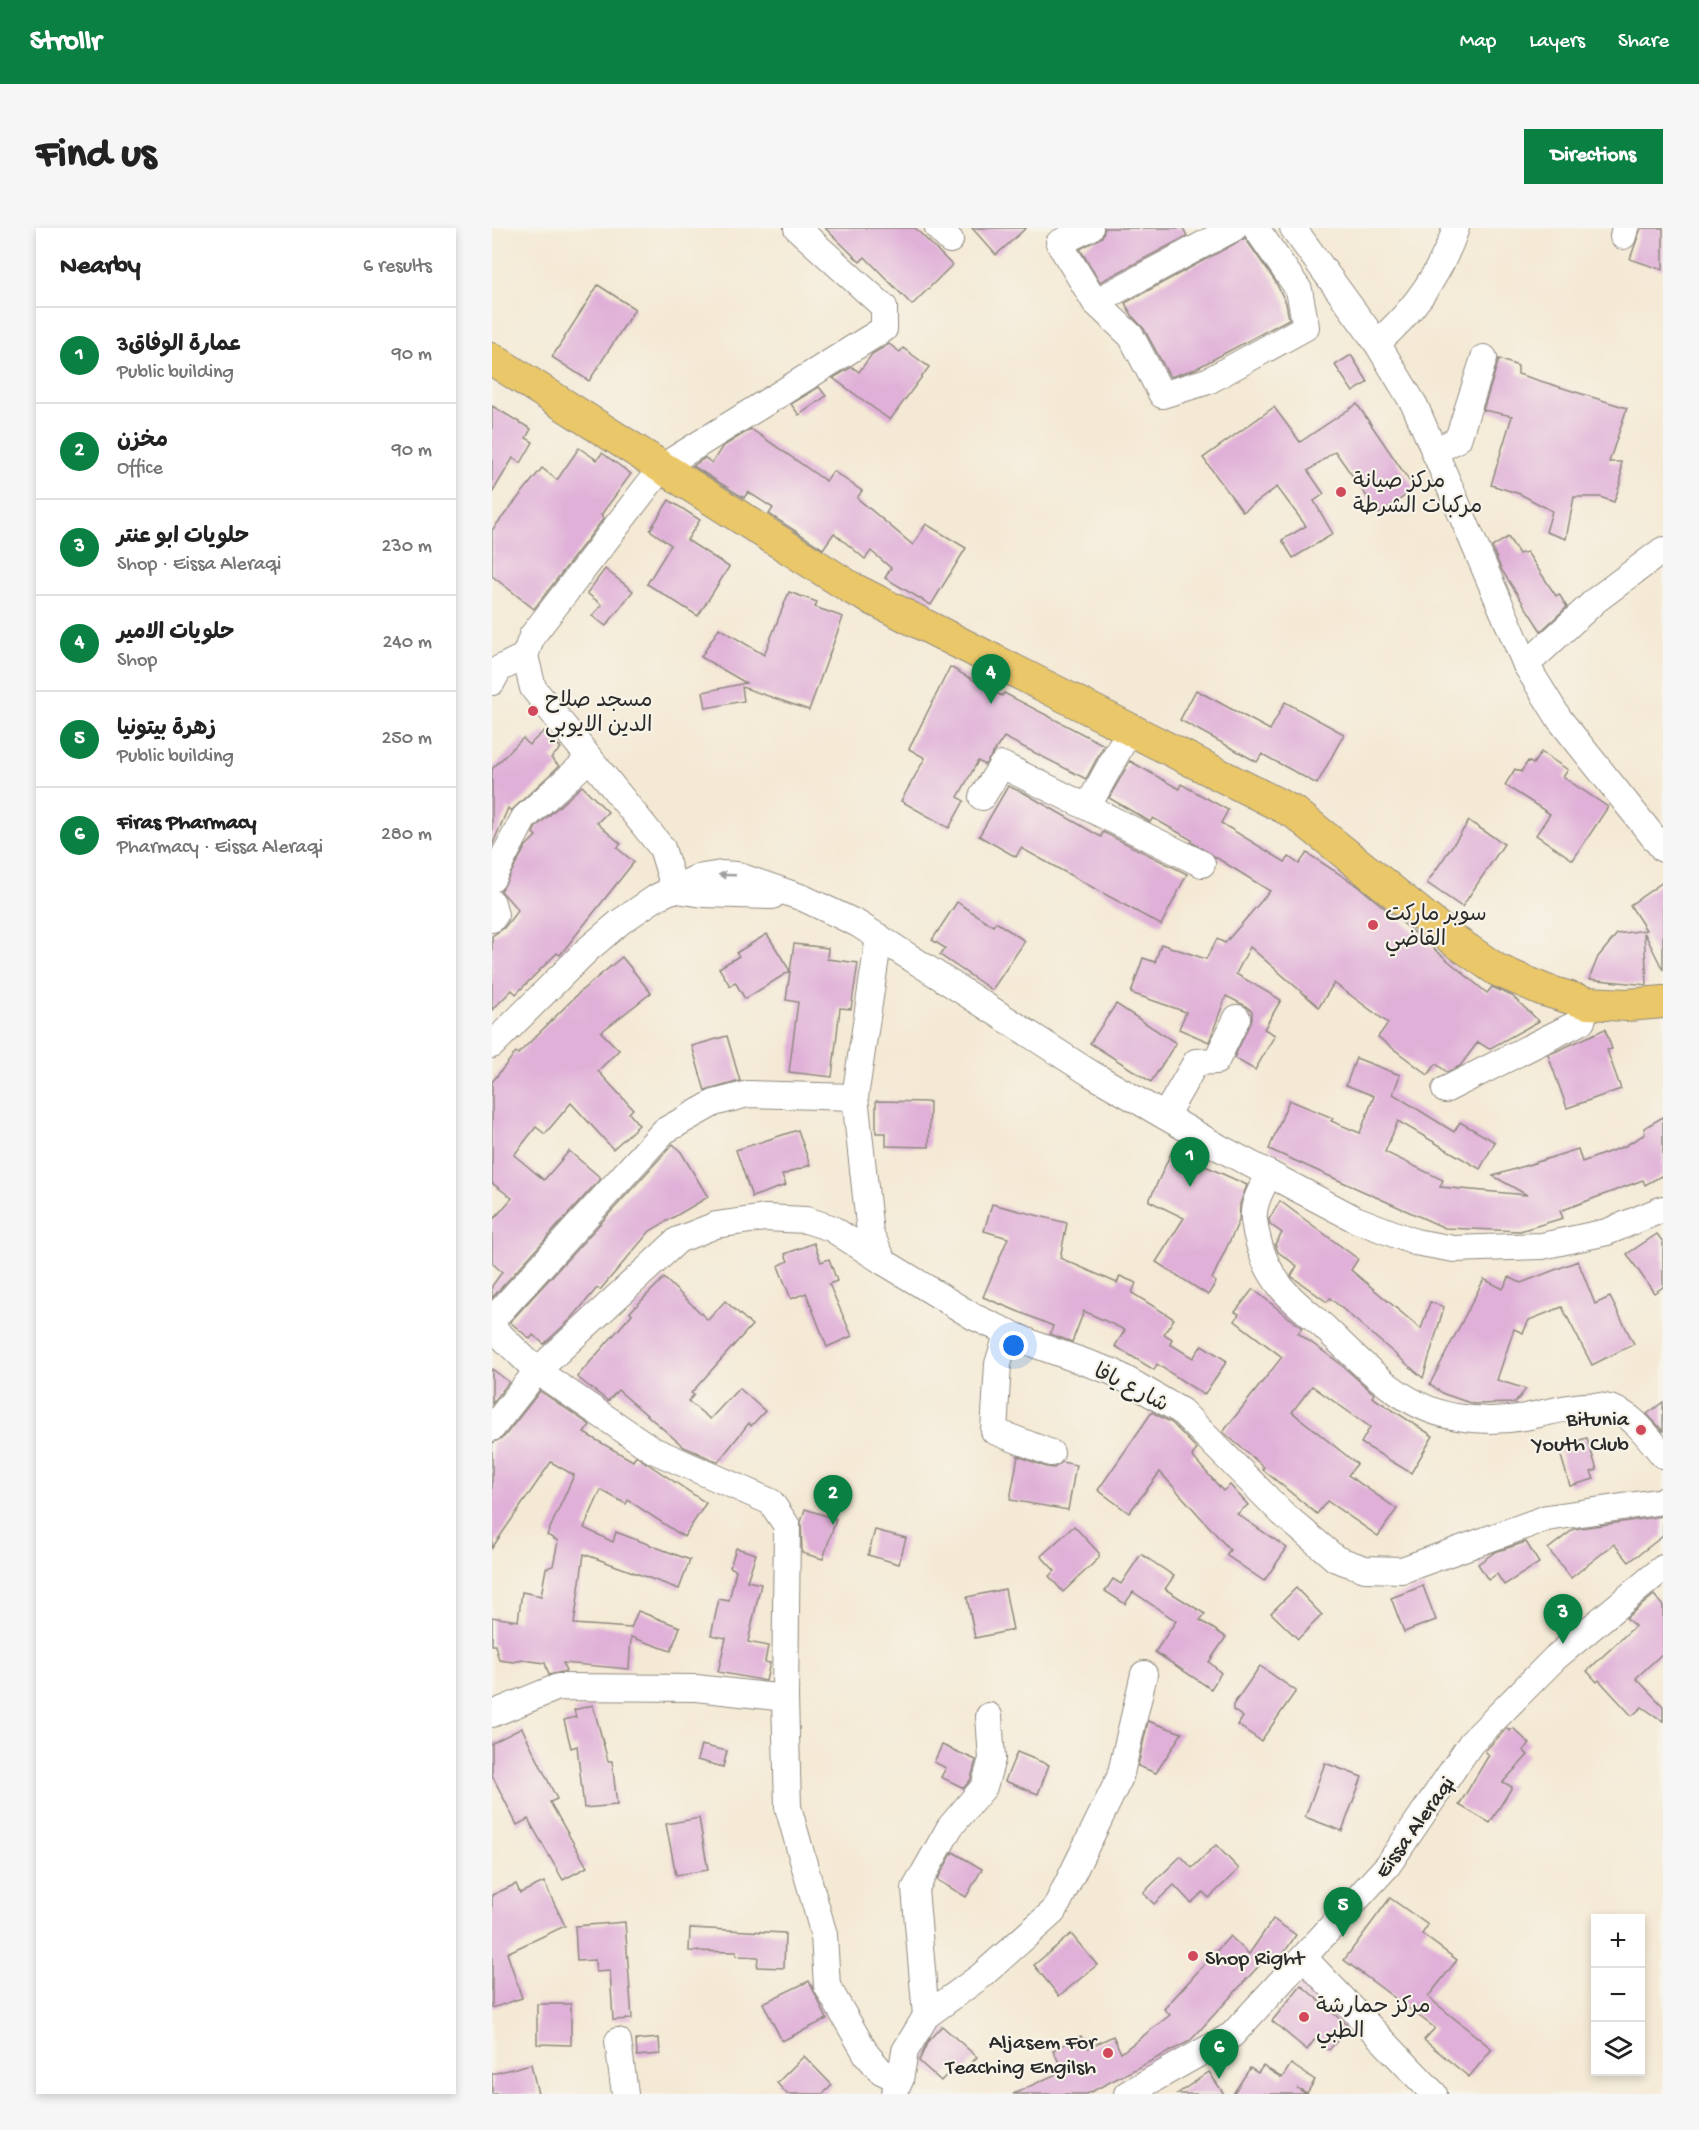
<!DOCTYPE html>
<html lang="en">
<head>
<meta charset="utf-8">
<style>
	body { margin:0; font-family:"Gochi Hand","Playpen Sans Arabic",sans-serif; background:#f6f6f6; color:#222 }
	.controls { position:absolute; right:18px; bottom:18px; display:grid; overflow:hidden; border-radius:0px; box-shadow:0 3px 9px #0003 }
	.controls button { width:54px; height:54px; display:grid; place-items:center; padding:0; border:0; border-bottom:2px solid #e0e0e0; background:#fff; color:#222; font:30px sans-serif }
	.you { position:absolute; left:522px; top:1118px; width:21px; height:21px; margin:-15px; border:4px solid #fff; border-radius:50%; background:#1a73e8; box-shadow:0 0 0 9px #1a73e833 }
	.badge { display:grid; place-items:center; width:39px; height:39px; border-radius:50%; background:#0b8043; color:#fff; font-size:20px; font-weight:700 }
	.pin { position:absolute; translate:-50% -50px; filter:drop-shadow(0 2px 3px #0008) }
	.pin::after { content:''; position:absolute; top:32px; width:21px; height:18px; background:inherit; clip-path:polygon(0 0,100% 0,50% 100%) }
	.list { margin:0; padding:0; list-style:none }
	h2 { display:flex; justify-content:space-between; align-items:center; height:78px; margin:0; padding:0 24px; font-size:26px }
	h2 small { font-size:20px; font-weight:400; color:#767676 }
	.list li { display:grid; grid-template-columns:39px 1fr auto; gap:18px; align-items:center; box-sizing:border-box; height:96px; padding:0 24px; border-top:2px solid #e0e0e0 }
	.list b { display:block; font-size:22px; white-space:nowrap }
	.list p { margin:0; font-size:20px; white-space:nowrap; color:#767676 }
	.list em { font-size:20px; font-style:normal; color:#767676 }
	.icon { flex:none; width:33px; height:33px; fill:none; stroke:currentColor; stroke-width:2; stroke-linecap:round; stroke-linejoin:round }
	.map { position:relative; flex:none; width:1171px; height:1866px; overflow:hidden; border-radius:0px }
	header { display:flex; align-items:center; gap:36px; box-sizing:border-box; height:84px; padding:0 30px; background:#0b8043; color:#fff }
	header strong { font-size:28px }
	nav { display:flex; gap:33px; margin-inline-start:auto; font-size:21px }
	.intro { display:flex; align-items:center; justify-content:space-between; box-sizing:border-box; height:144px; padding:0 36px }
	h1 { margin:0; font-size:42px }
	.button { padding:15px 27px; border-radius:0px; background:#0b8043; color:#fff; font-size:21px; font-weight:700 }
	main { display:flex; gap:36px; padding:0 36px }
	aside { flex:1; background:#fff; border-radius:0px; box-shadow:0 3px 9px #0003 }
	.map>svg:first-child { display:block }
</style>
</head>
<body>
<header>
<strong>Strollr</strong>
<nav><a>Map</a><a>Layers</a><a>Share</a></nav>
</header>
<div class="intro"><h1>Find us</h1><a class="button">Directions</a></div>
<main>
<aside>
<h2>Nearby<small>6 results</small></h2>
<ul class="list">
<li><span class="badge">1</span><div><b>عمارة الوفاق3</b><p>Public building</p></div><em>90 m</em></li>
<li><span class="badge">2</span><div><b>مخزن</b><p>Office</p></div><em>90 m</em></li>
<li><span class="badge">3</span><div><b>حلويات ابو عنتر</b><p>Shop · Eissa Aleraqi</p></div><em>230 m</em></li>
<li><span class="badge">4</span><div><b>حلويات الامير</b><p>Shop</p></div><em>240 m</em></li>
<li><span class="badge">5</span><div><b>زهرة بيتونيا</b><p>Public building</p></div><em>250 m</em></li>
<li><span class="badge">6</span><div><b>Firas Pharmacy</b><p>Pharmacy · Eissa Aleraqi</p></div><em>280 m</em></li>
</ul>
</aside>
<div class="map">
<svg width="1171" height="1866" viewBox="0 0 1171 1866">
	<rect width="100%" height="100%" fill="#f7f3e8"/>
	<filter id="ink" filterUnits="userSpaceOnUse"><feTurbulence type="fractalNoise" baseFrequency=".0167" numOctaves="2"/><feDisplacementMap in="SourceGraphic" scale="12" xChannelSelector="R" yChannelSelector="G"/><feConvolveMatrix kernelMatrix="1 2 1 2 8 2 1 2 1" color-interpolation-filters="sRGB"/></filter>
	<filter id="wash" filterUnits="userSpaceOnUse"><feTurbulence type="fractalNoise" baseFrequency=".008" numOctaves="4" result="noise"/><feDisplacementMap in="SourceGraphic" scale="24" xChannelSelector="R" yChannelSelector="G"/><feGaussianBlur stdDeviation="1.35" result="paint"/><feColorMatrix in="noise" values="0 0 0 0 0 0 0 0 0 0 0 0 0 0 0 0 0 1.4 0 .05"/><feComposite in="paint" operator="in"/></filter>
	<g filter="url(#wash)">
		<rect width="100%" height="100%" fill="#f4e9d4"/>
		<g id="blocks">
			<g fill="#e0b0d8">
				<path d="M333,0H423L460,37L420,77L373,29L368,34Z"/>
				<path d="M480,0H534L504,27Z"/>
				<path d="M613,0H691L695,8L608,54L588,21L610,9Z"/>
				<path d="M1149,0H1171V42L1138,31Z"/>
				<path d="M753,10L783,53L794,75L797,91L703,141L678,149L652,101L641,89L633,75Z"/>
				<path d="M106,57L143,81L97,153L60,129Z"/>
				<path d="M397,116L408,124L411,120L437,139L398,192L341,150L360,139L367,144L380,126Z"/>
				<path d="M859,127L876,154L861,164L843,137Z"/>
				<path d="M1007,131L1026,138V146L1135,180L1117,234H1129V253L1122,274L1108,269H1082L1074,311L1054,304L1060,283L1028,266L999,257L1020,188L991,182Z"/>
				<path d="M327,159L334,168L307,187L299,176Z"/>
				<path d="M865,176L923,261L887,286L843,223L816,243L832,266L822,273L841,306L801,330L790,312L814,298L785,259L751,284L711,230L782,179L808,214Z"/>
				<path d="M0,178L39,201L34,210L41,214L29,235L21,230L0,265Z"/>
				<path d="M259,201L334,253L341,243L370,263L365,270L421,317L434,296L474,320L439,377L393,350L399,340L379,323L373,331L342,305L331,321L277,286L281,280L256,264L252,270L201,238L213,230L220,235L230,219Z"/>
				<path d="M87,220L105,232L110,225L139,246L109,287L112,290L42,381L0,348V302L50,240L65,252Z"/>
				<path d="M177,272L208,292L195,312L237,339L206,388L155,356L179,317L158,302Z"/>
				<path d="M1016,309L1027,326L1035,324L1064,368L1067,366L1075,379L1049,403L1009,341L1000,319Z"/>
				<path d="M113,341L141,363L114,398L100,388L110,377L95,365Z"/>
				<path d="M297,364L325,374L323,379L351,389L317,482L250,459L252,473L214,480L211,464L254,455L209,429L227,400L272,427Z"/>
				<path d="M458,439L510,468L512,465L612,517L594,551L512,509L493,537L486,533L466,569L472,573L457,600L409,573L433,530L417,521Z"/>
				<path d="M704,462L778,502L793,474L852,506L825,556L770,526L765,534L688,492Z"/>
				<path d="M52,503L69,520L59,530L67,538L19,583L16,580L0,618V541L31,510L37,517Z"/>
				<path d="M1049,524L1076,542L1071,549L1116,579L1081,632L1044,607L1058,586L1013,557L1023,541L1029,544L1036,533L1041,536Z"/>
				<path d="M638,533L687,561L689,556L736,582L729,595L793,634L797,629L807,636L815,625L866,658L995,765L1000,759L1020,768L1047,793L997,821L986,814L968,838L955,844L944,836L936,847L886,809L896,795L842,755L827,779L758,719L744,746L789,772L772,801L783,807L763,842L742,830L760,790V783L752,777L734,768L717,814L687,801L694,784L639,765L651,730L663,734L669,716L714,731L725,711L733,715L778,663L699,614L700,612L661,590L658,594L650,589L617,570Z"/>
				<path d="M90,558L116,584L105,595L129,616L125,620L142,634L68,727L65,725L24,766L20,762L0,782V708L12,700L26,682L9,663L34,618L44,608L41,605L44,599Z"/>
				<path d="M516,558L534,566L609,609L611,604L695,646L669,697L529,620L524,629L487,608Z"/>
				<path d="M977,593L1012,616L970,679L935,655Z"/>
				<path d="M1171,654V742L1152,704L1155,757L1097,751L1106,729L1125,706L1154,702L1138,677Z"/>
				<path d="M465,674L501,698L504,694L533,713L500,762L448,727L453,720L440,712Z"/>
				<path d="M275,706L298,743L253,771L243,754L238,758L227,740L247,728L244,725Z"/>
				<path d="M302,716L336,720L335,731L366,735L359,781L348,780L340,849L297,844L306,774L294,772Z"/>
				<path d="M130,729L159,765L109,804L127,822L106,843L141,881L137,885L147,897L121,921L79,875L53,906L44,899L22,927L52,952L77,923L109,950L0,1070V1058L10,1044L0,1035V993L20,970L0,955V854L24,824L26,826L90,762Z"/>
				<path d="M624,776L684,815L659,854L598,815Z"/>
				<path d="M1113,801L1120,821L1115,822L1129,861L1075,880L1056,827Z"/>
				<path d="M235,808L248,853L213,863L200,818Z"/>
				<path d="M864,830L908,847L901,866L962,904L968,894L1003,914L988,941L906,893L893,924L951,952L948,959L1035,967L1001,948L1086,921L1090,934L1133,918L1153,906L1152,900L1171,889V947L1153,957L1151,952L1068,983L1071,990L1028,1003L953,1000L777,921L797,872L841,890L839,893L868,905L882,868L854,857Z"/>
				<path d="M384,873L438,874L437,919L394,918V905H384Z"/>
				<path d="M306,902L318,937L290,947L294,957L260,969L244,922Z"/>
				<path d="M181,916L189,924L216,969L158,1003L108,1062L105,1060L80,1090L52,1116L41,1107L38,1111L18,1094Z"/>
				<path d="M680,923L755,957L748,976L747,993L720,1051L724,1054L716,1067L664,1034L692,990L657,973Z"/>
				<path d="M788,973L866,1031L859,1042L929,1101L938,1074L952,1079L931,1150L838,1070L835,1074L799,1048L805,1038L786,1024L783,1016L790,1005L778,996L777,991Z"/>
				<path d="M500,976L575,995L568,1030L625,1055L628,1048L644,1055L640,1065L682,1091L672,1106L680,1111L678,1116L701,1130L710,1117L735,1133L712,1167L665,1136L662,1142L623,1118L633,1102L592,1083L580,1114L558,1106L561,1098L491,1069L516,1010L492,1003Z"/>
				<path d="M1165,1006L1171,1014V1059L1162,1065L1135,1026Z"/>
				<path d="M322,1015L329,1034L337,1031L345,1053L337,1056L360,1108L335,1119L314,1065L299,1071L286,1038L296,1033L293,1026Z"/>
				<path d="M1086,1033L1103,1076L1118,1069L1142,1116L1100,1137L1070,1079L1037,1092L1031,1105L1022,1101L1005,1152L1034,1161L1023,1175L981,1176L952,1166L938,1156L992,1051L1011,1061L1017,1049L1029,1055Z"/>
				<path d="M172,1050L216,1092L233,1073L260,1097L199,1165L202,1167L196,1173L218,1191L247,1160L273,1183L259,1198L257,1195L226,1234L192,1219L126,1162L116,1173L85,1149L140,1086L138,1084Z"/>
				<path d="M761,1061L810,1100L806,1105L846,1134L882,1166L880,1169L941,1208L919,1245L869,1215L878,1199L820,1158L800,1184L865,1236L856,1247L905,1281L886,1308L835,1273L825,1286L770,1241L772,1239L731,1204L790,1129L743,1093L747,1086L743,1084Z"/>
				<path d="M0,1141L17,1154L0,1176Z"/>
				<path d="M48,1163L98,1197L92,1205L141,1233L144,1228L214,1275L192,1309L136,1272L134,1276L109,1262L92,1300L121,1314L124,1304L198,1332L187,1361L92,1326L82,1396L139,1400L146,1383L188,1399L179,1423L139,1409L137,1441L71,1435L74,1443L57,1447L53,1435L31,1432L21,1434L7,1432L3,1417H0V1389L26,1393L30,1364L49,1368L54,1340L61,1338L66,1313L55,1307L82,1247L59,1234L0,1320V1215L12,1209Z"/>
				<path d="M1171,1174V1203L1155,1186Z"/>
				<path d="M660,1184L680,1195L705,1221L700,1228L731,1263L738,1257L756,1277L745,1286L795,1320L772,1353L734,1327L738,1322L668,1244L637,1285L606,1262Z"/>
				<path d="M1095,1210L1105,1242L1099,1244L1102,1251L1078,1258L1066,1218Z"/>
				<path d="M526,1228L554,1239L562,1240L570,1234L584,1237L576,1282L518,1272Z"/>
				<path d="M313,1281L344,1291L331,1331L310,1325L309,1294Z"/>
				<path d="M1171,1288V1308L1137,1334L1122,1316L1079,1350L1056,1321L1082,1301Z"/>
				<path d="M582,1298L607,1325V1330L571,1364L557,1348L563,1343L549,1328Z"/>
				<path d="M383,1302L414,1310L407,1336L376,1327Z"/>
				<path d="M1034,1314L1047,1335L1012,1357L1005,1346L996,1352L986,1336L1003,1324Z"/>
				<path d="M244,1320L264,1326L255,1353L269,1356L256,1414L276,1418L273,1434L278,1435L274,1453L226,1444L234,1410L219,1407L227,1371L237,1373L244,1342L238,1339Z"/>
				<path d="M649,1326L682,1348L673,1361L713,1386L708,1392L734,1409L717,1434L729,1445L719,1461L663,1424L684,1393L641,1364L633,1376L613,1363L621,1351L629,1356Z"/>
				<path d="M931,1358L944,1392L912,1404L899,1370Z"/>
				<path d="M804,1360L830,1387L806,1411L779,1385Z"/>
				<path d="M513,1361L521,1402L483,1410L475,1369Z"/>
				<path d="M1162,1367L1171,1378V1425L1144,1450L1171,1478V1493L1150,1479L1140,1488L1107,1452L1105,1454L1095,1443L1143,1398L1134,1390Z"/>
				<path d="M768,1438L804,1463L769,1513L746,1497L751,1489L741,1482V1477Z"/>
				<path d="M101,1477L116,1533H120L125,1577L92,1580L85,1518L79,1520L72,1492L84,1489L82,1482Z"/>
				<path d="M656,1493L690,1505L664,1545L646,1538Z"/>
				<path d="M30,1500L65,1571L58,1574L95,1639L71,1652L36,1591L25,1597L0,1547V1515Z"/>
				<path d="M1015,1500L1018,1503L1021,1500L1038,1516L1031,1522L1036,1527L1011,1554L1020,1559L998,1595L967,1577L997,1527L993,1523Z"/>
				<path d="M209,1517L235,1523L231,1539L205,1532Z"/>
				<path d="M450,1517L484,1532L479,1551L472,1560L449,1549L454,1540L442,1534Z"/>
				<path d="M525,1524L557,1537L546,1566L513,1553Z"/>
				<path d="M833,1535L870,1549L850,1603L813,1589Z"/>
				<path d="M207,1590L216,1642L184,1647L174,1596Z"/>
				<path d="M724,1617L747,1641L717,1670L711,1664L699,1675L682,1657L662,1676L651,1665L689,1628L700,1640Z"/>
				<path d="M461,1624L490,1641L474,1669L445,1652Z"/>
				<path d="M52,1654L73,1698L15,1725L30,1770L0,1780V1667L24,1656L28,1665Z"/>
				<path d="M898,1670L936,1697L930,1706L965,1732L936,1769L1000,1821L977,1849L932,1812L943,1800L852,1732Z"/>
				<path d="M781,1691L804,1707L786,1734L776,1728L698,1813L595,1866H521L571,1843L561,1822L589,1808L596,1820L621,1808L629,1825L678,1787L672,1781L738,1708L757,1726Z"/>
				<path d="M133,1694L140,1791L121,1792L118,1743L104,1744L103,1732L85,1733L83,1698Z"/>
				<path d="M198,1700L293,1705L292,1740L265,1739L266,1729L244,1728V1724L197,1723Z"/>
				<path d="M579,1706L605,1737L567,1768L542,1737Z"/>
				<path d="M317,1753L335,1791L290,1813L271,1775Z"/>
				<path d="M809,1757L857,1799L837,1822L823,1811L815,1822L780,1793Z"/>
				<path d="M45,1776H79V1817L45,1816Z"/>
				<path d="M450,1798L485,1829L468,1848L460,1841L449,1853L427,1833L436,1813Z"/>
				<path d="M167,1810L168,1826L145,1828L144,1812Z"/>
				<path d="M312,1828L340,1857L331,1866H295L285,1855Z"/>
				<path d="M39,1836L46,1866H0V1846Z"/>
				<path d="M799,1836L823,1852L815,1865L805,1860L814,1866H741L758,1840L766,1845L771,1838L790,1850Z"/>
				<path d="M717,1844L732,1866H685Z"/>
			</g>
		</g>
	</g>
	<g filter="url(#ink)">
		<use href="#blocks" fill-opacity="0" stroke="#908a80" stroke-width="1.5"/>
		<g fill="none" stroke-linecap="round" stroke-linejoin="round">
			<g stroke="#908a80" stroke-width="28">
				<g id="minor">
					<path d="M446,0L458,12"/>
					<path d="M598,0L567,15L603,74L639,108L670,167L716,153L814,99L807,62L764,0"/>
					<path d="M801,0L885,115L923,178L1034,437L1068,492L1171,621"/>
					<path d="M1131,8L1133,0"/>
					<path d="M603,74L742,0"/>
					<path d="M885,115C922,83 948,47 964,0"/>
					<path d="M942,224L966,211L992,130"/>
					<path d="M1034,437L1104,372L1171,322"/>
					<path d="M0,454L7,441L33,428"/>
					<path d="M490,569L510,537L710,636"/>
					<path d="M596,578L637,503"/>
					<path d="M0,651L32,590L97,531"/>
					<path d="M183,662L170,620L41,460L33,428L40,408L170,239L392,101V79L305,0"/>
					<path d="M185,662L211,666L280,668"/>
					<path d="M0,675L3,687L0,691"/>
					<path d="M387,709L363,869L378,1005L392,1034L482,1089L544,1117L621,1144L689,1183L790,1285L844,1331L873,1341L910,1342L1055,1290L1171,1273"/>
					<path d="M0,817L95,722L128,694L165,669L205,650L229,646L244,647L311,670L366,696L598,845L728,920L863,991L923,1014L962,1021L1050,1018L1115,1004L1171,981"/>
					<path d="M953,862L1090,793L1095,775"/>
					<path d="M673,888L704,834L724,833L745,790"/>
					<path d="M777,946C770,960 760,976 762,992C765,1016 774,1040 789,1059C801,1074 818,1086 832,1099C870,1135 910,1181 965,1189C987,1193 1010,1193 1033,1189C1060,1184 1091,1173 1118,1180C1141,1186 1157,1210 1171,1227"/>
					<path d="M0,1092L172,903L222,875L256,866L363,869"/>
					<path d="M0,1099L45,1143L161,1222L279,1274L295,1298L293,1470L296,1579L332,1707L335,1758L375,1827L389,1843L408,1852"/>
					<path d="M516,1104L506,1136L502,1203L559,1225"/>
					<path d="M0,1200L45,1143L186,1012L224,997L273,990L314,992L339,1000L392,1034"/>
					<path d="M0,1486L66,1459L204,1460L293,1470"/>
					<path d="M812,1730L942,1866"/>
					<path d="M434,1788L423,1661L458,1599L492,1559L500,1531L497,1488"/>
					<path d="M126,1813L133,1866"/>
					<path d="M402,1866L408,1852L413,1823L434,1788L489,1748L562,1683L628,1549L652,1446"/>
					<path d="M635,1866L740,1807L896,1637L979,1515L1063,1430L1171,1340"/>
				</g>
			</g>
			<g stroke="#908a80" stroke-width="34">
				<path id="major" d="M0,131L361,361L803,585L960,711L1005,742L1052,762L1095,775L1136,777L1171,774"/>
			</g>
			<use href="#minor" stroke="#fff" stroke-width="26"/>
			<use href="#major" stroke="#eac769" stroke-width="32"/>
		</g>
		<defs><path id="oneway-solid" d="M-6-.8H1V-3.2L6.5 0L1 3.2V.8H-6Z" transform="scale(1.5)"/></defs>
		<use fill="#a0a0a0" href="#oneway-solid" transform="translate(235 647) rotate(-178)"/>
	</g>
	<g fill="#d1495b" stroke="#f7f3e8" stroke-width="2">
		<circle cx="849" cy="264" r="6"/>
		<circle cx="41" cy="483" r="6"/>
		<circle cx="881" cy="697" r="6"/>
		<circle cx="1149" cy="1202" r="6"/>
		<circle cx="701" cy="1728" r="6"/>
		<circle cx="812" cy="1789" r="6"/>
		<circle cx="616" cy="1825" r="6"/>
	</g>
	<g text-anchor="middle" stroke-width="4.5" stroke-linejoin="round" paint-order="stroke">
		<g font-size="22" fill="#2b2b2b" stroke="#f7f3e8" text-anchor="start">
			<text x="861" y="259">مركز صيانة<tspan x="861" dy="25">مركبات الشرطة</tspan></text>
			<text x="53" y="478">مسجد صلاح<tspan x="53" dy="25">الدين الايوبي</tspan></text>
			<text x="893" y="692">سوبر ماركت<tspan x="893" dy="25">القاضي</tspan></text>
			<text x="1137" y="1197" text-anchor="end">Bitunia<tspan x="1137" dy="25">Youth Club</tspan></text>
			<text x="713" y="1736">Shop Right</text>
			<text x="824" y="1784">مركز حمارشة<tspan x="824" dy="25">الطبي</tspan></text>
			<text x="604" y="1820" text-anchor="end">Aljasem For<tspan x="604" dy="25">Teaching Engilsh</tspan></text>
		</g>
		<g font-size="22" fill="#2b2b2b" stroke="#f7f3e8">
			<text transform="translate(640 1158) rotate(27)" y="8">شارع يافا</text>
			<text transform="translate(921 1598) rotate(-54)" y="8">Eissa Aleraqi</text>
		</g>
	</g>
</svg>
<div class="controls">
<button>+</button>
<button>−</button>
<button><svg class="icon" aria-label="layers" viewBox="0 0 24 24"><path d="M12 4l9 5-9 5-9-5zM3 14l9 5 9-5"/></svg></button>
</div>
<div class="you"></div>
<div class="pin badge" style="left:698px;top:959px">1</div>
<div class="pin badge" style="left:341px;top:1297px">2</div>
<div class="pin badge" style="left:1071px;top:1416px">3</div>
<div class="pin badge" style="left:499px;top:476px">4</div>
<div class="pin badge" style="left:851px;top:1709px">5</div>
<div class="pin badge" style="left:727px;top:1851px">6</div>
</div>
</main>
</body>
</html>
